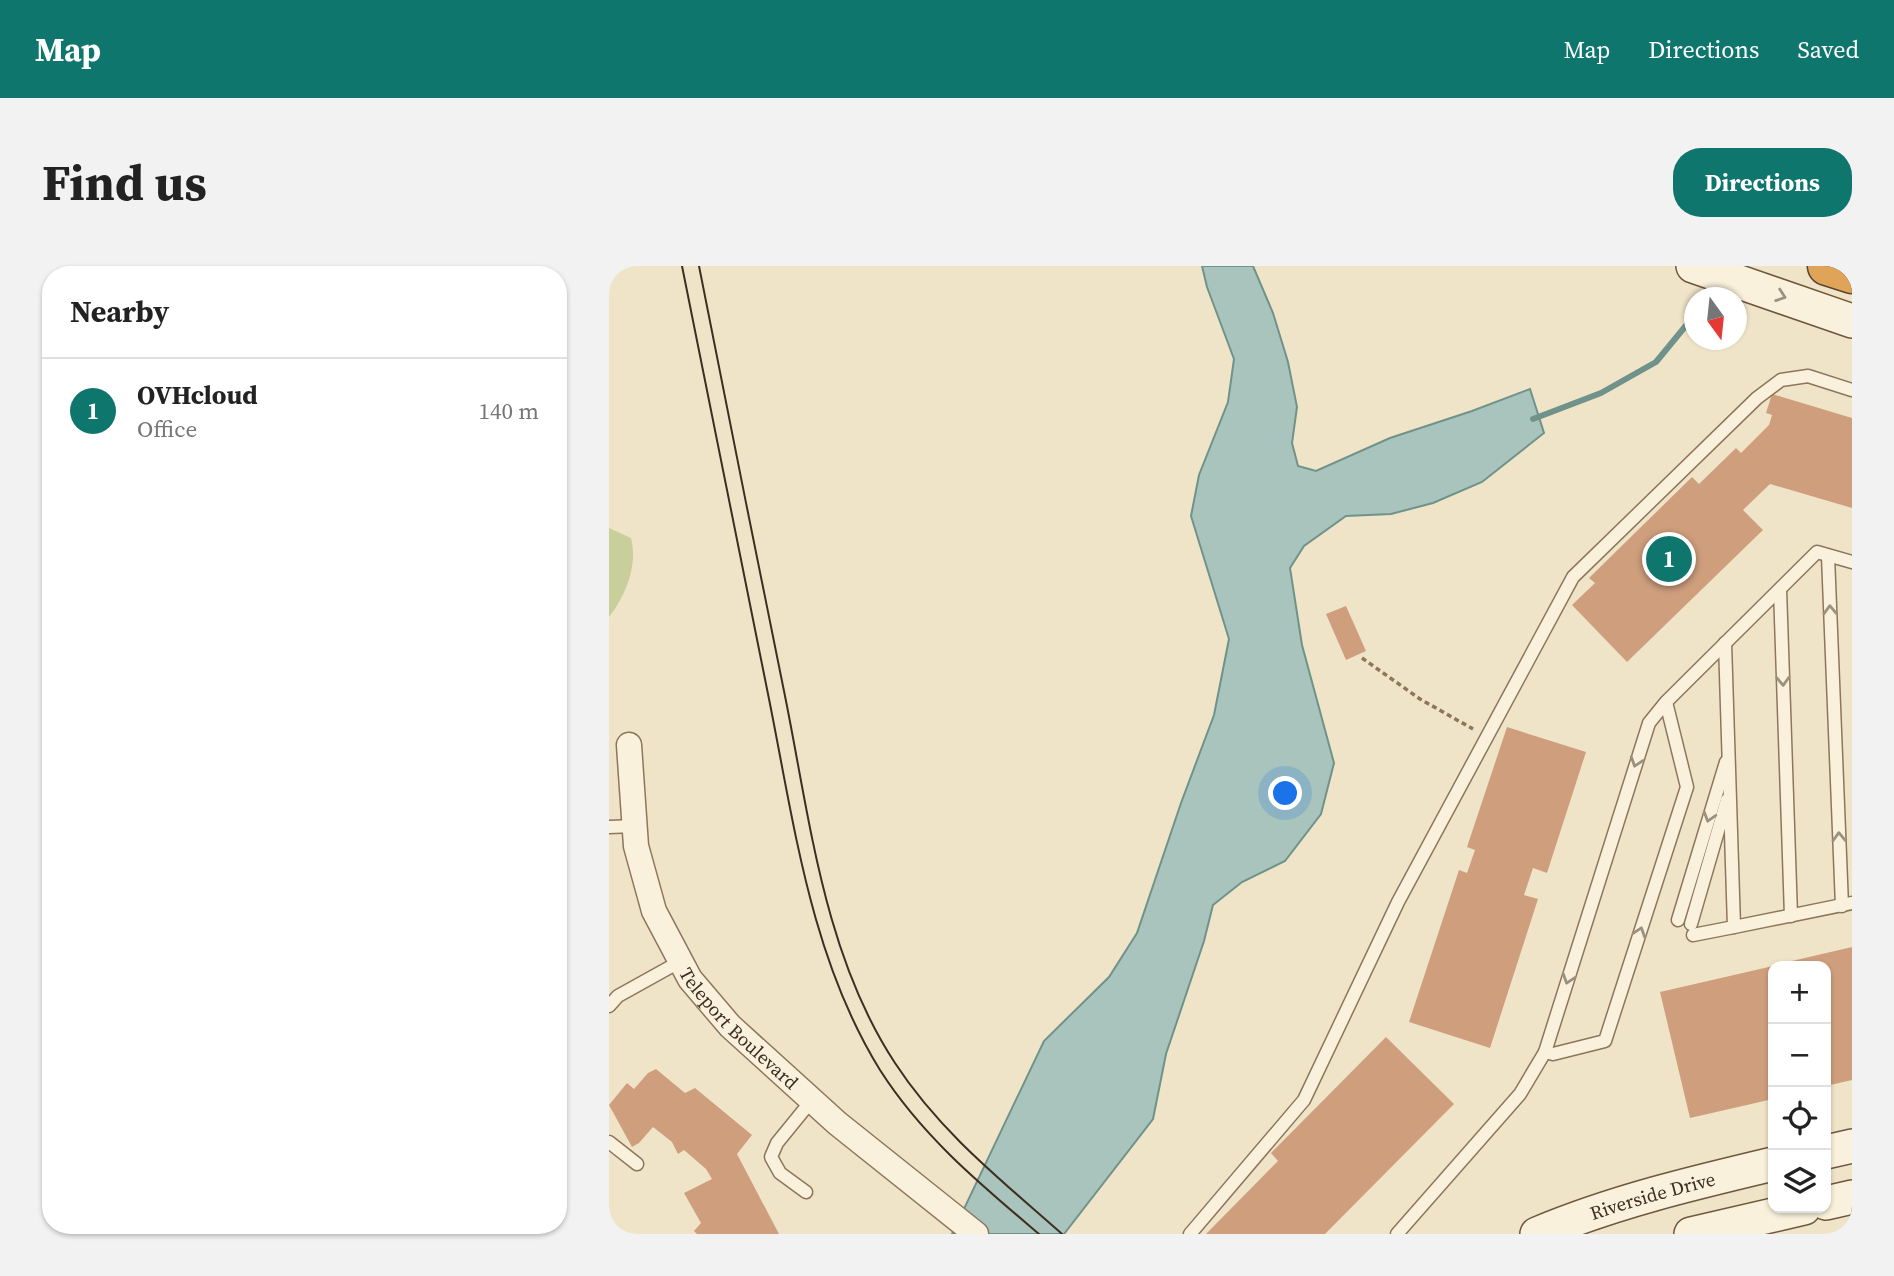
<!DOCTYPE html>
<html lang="en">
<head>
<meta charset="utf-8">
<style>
	body { margin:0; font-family:"Source Serif 4",serif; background:#f2f2f2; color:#222 }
	.controls { position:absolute; right:21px; bottom:21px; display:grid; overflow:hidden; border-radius:14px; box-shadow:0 2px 5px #0004 }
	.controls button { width:63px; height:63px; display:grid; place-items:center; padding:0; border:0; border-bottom:2px solid #e0e0e0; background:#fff; color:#222; font:35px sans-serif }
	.compass { position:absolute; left:1075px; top:21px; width:63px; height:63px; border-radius:50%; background:#fff; box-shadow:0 2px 5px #0004; rotate:165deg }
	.you { position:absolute; left:677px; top:528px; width:24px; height:24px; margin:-18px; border:5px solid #fff; border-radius:50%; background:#1a73e8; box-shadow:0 0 0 10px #1a73e833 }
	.badge { display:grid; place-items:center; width:46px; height:46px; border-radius:50%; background:#0f766e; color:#fff; font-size:23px; font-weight:700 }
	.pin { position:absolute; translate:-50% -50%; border:4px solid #fff; box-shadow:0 2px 7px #0006 }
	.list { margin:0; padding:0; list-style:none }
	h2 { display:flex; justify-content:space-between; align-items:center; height:91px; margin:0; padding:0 28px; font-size:30px }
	h2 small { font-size:23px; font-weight:400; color:#767676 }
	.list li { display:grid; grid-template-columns:46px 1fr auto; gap:21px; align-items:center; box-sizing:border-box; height:105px; padding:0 28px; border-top:2px solid #e0e0e0 }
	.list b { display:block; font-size:26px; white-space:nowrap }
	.list p { margin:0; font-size:23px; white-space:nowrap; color:#767676 }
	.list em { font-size:23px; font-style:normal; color:#767676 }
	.icon { flex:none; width:38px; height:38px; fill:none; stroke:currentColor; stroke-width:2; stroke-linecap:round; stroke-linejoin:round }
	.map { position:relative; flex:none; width:1243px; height:968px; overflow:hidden; border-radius:28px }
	header { display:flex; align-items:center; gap:42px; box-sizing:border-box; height:98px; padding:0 35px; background:#0f766e; color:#fff }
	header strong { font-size:33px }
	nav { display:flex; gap:38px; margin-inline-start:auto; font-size:24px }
	.intro { display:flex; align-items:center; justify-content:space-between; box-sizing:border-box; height:168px; padding:0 42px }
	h1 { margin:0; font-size:49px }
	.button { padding:18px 32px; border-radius:28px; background:#0f766e; color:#fff; font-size:24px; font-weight:700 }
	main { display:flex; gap:42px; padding:0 42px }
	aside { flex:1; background:#fff; border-radius:28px; box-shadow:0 2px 5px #0004 }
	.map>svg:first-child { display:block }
</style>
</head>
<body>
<header>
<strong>Map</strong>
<nav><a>Map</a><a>Directions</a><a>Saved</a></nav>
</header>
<div class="intro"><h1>Find us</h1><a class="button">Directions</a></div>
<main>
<aside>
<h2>Nearby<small></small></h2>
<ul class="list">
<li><span class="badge">1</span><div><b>OVHcloud</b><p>Office</p></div><em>140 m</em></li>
</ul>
</aside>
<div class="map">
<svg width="1243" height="968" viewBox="0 0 1243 968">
	<rect width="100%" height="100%" fill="#f0e4c8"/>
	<path fill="#c9cf9b" d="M0,262L22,272C29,299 17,329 0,351Z"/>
	<path fill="#a9c4bc" stroke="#6f938a" stroke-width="2" d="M593,0H644L664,47L679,96L688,141L683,177L689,200L707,205L781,172L863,145L921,123L935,167L873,216L824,237L782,248L737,250L695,280L681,302L693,379L725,497L712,548L676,595L633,616L604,639L595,675L557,788L544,853L455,968H343L435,775L500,711L528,667L572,537L605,449L620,373L582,250L590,209L619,136L625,93L598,21Z"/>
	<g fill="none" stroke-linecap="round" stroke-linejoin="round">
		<path stroke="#6f938a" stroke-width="6" d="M924,153L992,127L1047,96L1084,51"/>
	</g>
	<g fill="#cf9f7d">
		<path d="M1163,128L1243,152V242L1161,218L1134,244L1154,264L1018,396L963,339L986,317L980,312L1083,211L1090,218L1127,182L1132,187L1160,159L1163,149L1157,147Z"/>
		<path d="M737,340L757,385L737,394L717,348Z"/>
		<path d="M898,461L977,486L938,607L924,602L915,629L929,633L881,782L800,756L850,604L858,607L866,584L858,581Z"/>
		<path d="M1243,681V814L1217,820V700L1166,699Z"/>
		<path d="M1164,700V833L1081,852L1051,726Z"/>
		<path d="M777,771L845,838L716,968H597L669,895L662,887Z"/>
		<path d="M47,803L76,827L86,822L143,869L128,888L170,968H88L85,965L92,957L75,927L103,913L97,903L75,884L69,888L63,876L44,861L30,877L23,881L0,839L18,817L25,823L39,807Z"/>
	</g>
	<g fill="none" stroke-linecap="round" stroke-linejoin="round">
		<g stroke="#8d765c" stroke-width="15">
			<g id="service">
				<path d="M1219,290L1233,640"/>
				<path d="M1171,323L1182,650"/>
				<path d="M1116,377L1125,661L1243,637"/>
				<path d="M1057,436L1078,521L996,775L944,788L936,786L1040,457L1057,436L1208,286L1243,296"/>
				<path d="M0,561L26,560"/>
				<path d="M1069,654L1117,496"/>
				<path d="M1082,658L1118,534"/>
				<path d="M1084,669L1125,661"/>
				<path d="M0,740L9,730L72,695"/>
				<path d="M0,876L28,898"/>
				<path d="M197,926L171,907L162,891L168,877L203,834"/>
				<path d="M581,968L695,834L789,636L964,311L1148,132L1172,114L1199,110L1243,124"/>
				<path d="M788,968L911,828L936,786"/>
			</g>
		</g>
		<g stroke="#8d765c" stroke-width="27">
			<g id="minor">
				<path id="s1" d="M20,479L27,580L45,645L81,713L121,760L228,857L367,968"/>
			</g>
		</g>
		<g stroke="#6f573f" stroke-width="36">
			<g id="secondary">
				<path d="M1084,0L1243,55"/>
				<path d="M1217,886L1243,880"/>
				<path d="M1217,937L1243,931"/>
				<path id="s2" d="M928,968C1004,936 1084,917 1164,898"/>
				<path d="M1082,968L1195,942"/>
			</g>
		</g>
		<g stroke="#5b4430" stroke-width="41">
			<path id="motorway" d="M1218,0L1243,8"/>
		</g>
		<path stroke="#8d765c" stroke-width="3.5" stroke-dasharray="5 3.5" stroke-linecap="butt" d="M753,392L811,433L864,463"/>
		<use href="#service" stroke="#faf1dc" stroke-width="12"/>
		<use href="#minor" stroke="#faf1dc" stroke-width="24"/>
		<use href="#secondary" stroke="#faf1dc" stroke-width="33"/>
		<use href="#motorway" stroke="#e0a458" stroke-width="38"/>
		<g stroke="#3d2e20" stroke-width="2">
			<path d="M73,0C102,143 131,286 159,428C185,556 201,691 271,804C313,870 371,918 430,968"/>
			<path d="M90,0C118,143 147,287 176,430C201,554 215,689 286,797C331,866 392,914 453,968"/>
		</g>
	</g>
	<defs><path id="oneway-chevron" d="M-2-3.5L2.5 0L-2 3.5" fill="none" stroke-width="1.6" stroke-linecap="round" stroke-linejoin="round" transform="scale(1.75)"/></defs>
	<g stroke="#9c907e">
		<use href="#oneway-chevron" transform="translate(1172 30) rotate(19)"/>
		<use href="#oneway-chevron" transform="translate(1221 344) rotate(-92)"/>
		<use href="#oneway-chevron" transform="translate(1174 415) rotate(88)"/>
		<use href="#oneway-chevron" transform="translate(1027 496) rotate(108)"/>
		<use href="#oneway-chevron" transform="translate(1100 551) rotate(107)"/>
		<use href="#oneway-chevron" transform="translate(1230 571) rotate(-92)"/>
		<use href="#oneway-chevron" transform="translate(1031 666) rotate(-72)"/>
		<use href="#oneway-chevron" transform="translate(959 713) rotate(108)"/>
	</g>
	<g text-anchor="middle" stroke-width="5" stroke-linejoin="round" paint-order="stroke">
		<g font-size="19" fill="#3d2e20" stroke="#f7eed8">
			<text dy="7" stroke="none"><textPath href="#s1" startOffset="315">Teleport Boulevard</textPath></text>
			<text dy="7" stroke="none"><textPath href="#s2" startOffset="122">Riverside Drive</textPath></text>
		</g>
	</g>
</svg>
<div class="controls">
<button>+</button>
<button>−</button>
<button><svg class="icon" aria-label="locate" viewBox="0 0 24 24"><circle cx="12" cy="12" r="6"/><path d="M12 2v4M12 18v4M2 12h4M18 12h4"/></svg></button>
<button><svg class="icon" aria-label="layers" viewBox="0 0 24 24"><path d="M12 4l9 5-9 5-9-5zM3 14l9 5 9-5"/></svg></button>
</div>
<svg class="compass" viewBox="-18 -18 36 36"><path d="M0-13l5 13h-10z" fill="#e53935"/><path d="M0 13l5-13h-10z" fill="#767676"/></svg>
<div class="you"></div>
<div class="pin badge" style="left:1060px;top:293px">1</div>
</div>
</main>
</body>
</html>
